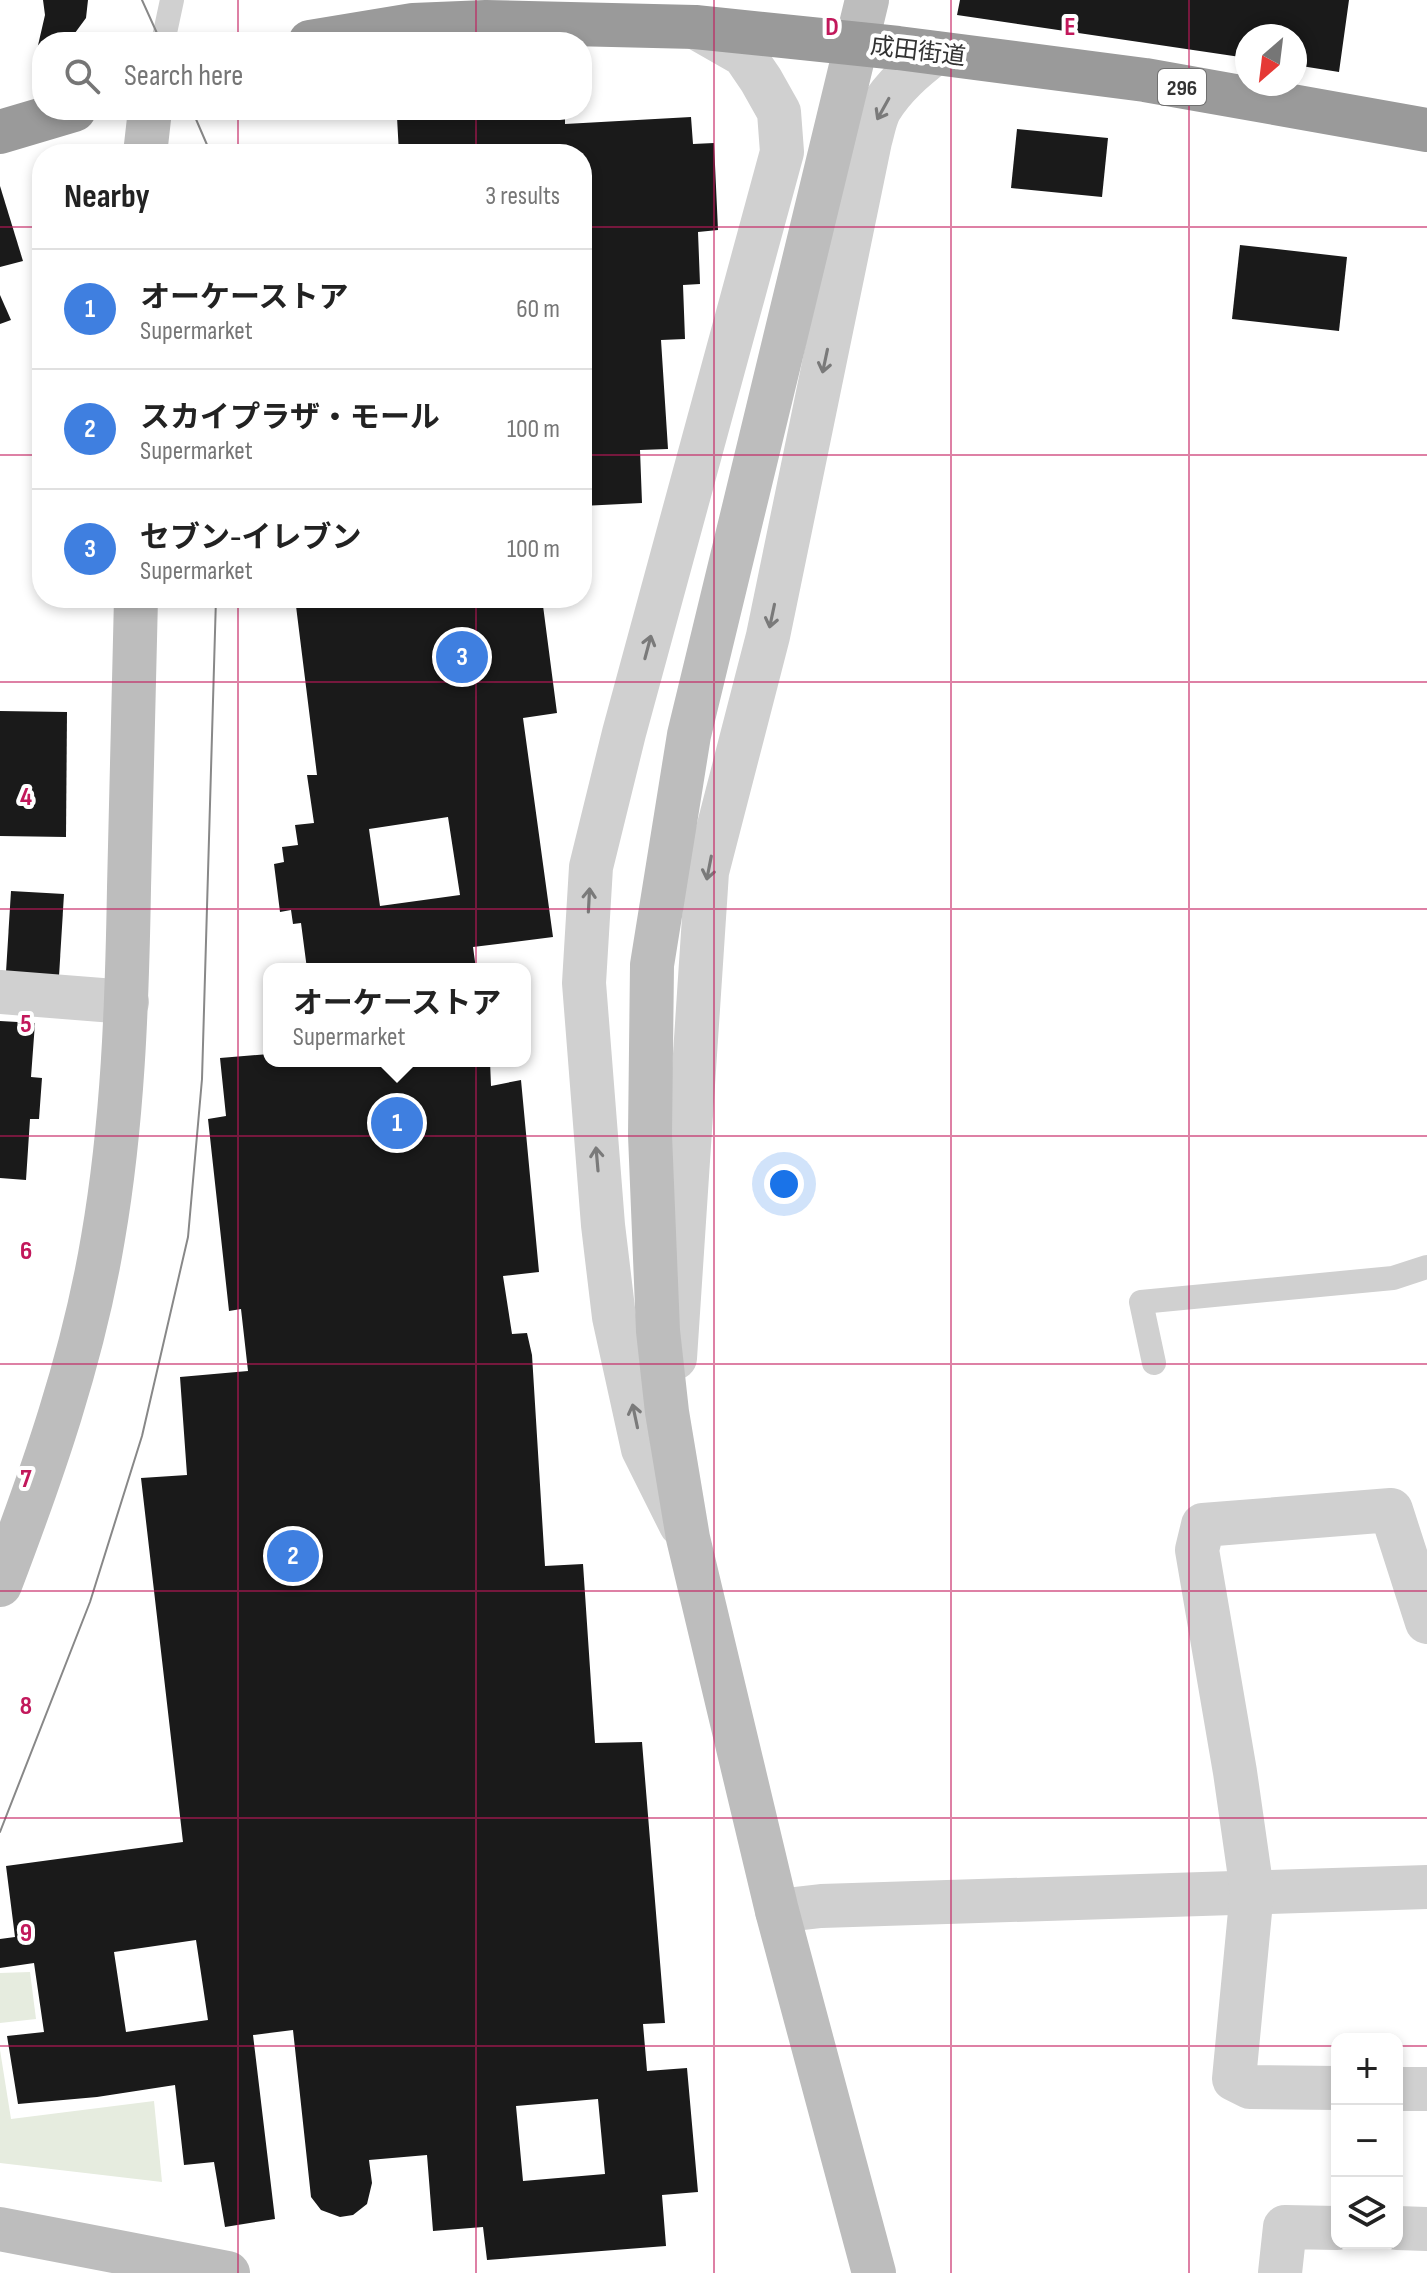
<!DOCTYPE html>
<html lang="en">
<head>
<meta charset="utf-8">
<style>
	body { margin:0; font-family:"Sofia Sans Condensed","Noto Sans JP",sans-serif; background:#f2f2f2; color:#222 }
	.controls { position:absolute; right:24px; bottom:24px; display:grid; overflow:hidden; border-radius:16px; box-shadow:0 4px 12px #0003 }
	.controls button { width:72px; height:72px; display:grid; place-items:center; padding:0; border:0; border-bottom:2px solid #e0e0e0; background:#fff; color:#222; font:40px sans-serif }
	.compass { position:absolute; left:1235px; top:24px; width:72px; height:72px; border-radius:50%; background:#fff; box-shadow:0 4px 12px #0003; rotate:208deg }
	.you { position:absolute; left:784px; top:1184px; width:28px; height:28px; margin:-20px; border:6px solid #fff; border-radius:50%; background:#1a73e8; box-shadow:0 0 0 12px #1a73e833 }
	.badge { display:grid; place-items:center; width:52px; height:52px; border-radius:50%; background:#e63946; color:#fff; font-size:26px; font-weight:700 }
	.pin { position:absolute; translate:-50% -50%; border:4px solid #fff; box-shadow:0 2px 8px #0006 }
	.popup { position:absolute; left:263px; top:963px; width:268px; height:104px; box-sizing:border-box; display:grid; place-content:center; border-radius:16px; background:#fff; filter:drop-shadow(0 2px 6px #0005); font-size:26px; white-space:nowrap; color:#767676 }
	.popup b { font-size:30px; color:#222 }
	.popup::after { content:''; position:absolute; left:50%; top:100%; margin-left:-16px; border:16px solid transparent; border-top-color:#fff }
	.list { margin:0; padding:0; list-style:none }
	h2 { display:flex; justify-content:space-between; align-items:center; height:104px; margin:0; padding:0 32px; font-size:34px }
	h2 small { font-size:26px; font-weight:400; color:#767676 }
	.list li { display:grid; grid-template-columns:52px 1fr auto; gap:24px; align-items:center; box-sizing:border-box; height:120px; padding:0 32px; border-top:2px solid #e0e0e0 }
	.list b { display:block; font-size:30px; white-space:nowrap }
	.list p { margin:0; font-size:26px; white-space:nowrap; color:#767676 }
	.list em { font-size:26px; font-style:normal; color:#767676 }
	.icon { flex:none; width:44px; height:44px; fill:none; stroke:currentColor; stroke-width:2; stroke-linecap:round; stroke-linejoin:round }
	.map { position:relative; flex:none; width:1427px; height:2273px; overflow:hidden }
	.search { position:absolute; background:#fff; box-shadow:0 4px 12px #0003; left:32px; top:32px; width:560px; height:88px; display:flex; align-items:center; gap:20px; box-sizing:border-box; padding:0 28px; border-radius:32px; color:#767676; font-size:30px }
	.panel { position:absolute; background:#fff; box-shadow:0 4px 12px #0003; left:32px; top:144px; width:560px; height:464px; border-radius:32px }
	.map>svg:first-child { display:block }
</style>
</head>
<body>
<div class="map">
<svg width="1427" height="2273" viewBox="0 0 1427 2273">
	<rect width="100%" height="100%" fill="#fff"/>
	<g fill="#e6ecdf">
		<path d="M30,1972L36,2019L0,2023V1973Z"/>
		<path d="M0,2050L11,2119L154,2101L162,2182L0,2163Z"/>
	</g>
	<g fill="#1a1a1a" fill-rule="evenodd">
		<path d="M43,0H88L86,18L72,37L62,42H42V52L36,54L45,15Z"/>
		<path d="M960,0H1349L1339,72L1295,65V36H1247V58L957,15Z"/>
		<path d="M521,110L522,116L565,114V124L691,117L693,144L714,143L718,230L698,232L700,284L683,285L685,339L661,340L668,449L640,450L642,503L582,506V154H399L397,117Z"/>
		<path d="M1017,129L1108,138L1102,197L1011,188Z"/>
		<path d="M0,186L23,261L0,267Z"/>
		<path d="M1240,245L1347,257L1339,331L1232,319Z"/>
		<path d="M0,295L11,320L0,324Z"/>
		<path d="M295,598H542L557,713L523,718L553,937L473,947L476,969H307L301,923L293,924L291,910L280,912L274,864L284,862L282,847L298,845L295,825L314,823L307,775H317ZM448,817L460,895L380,906L369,829Z"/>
		<path d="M0,711L67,712L66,837L0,836Z"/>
		<path d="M11,891L64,894L59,976L6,972Z"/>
		<path d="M0,1021L35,1023L31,1077L42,1078L39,1119H30L26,1180L0,1178Z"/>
		<path d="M269,1054V1061H490L491,1086L521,1080L539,1272L503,1276L512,1334L527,1333L532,1355L545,1566L583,1564L595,1743L642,1742L665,2023L643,2024L647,2071L687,2068L698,2192L662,2195L666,2246L487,2260L483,2227L433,2231L427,2155L369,2160L372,2183L367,2204L353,2215L340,2217L321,2210L311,2197L293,2030L253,2035L275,2219L225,2227L214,2162L184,2165L175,2085L97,2097L18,2104L7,2036L44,2032L34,1963L0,1968V1939L15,1937L6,1866L183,1842L141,1478L187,1475L180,1377L248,1371L241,1309L229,1311L208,1119L226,1116L220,1058ZM196,1940L208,2020L126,2032L114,1952ZM598,2099L605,2174L523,2181L516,2106Z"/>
	</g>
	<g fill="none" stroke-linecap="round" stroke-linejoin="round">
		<g stroke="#d0d0d0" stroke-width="24">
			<path d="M163,42L172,0"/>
			<path d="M1154,1363L1141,1302L1393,1278L1427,1267"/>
		</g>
		<g stroke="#d0d0d0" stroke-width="44">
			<path d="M0,992L127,1002"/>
			<path d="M675,1358L707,872L768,636L870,141C873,131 875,118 880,109C894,86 914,69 935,53"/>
			<path d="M681,1525L643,1449L614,1317L603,1225L584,983L591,867L624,733L782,152L779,112L761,80L744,55L695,27"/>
			<path d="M777,1911L821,1906L1427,1887"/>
			<path d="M1337,2088L1250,2087L1234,2079L1252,1891L1235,1772L1197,1550L1203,1525L1391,1510L1427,1622"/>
			<path d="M1397,2089H1427"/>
			<path d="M1397,2228L1427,2229"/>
			<path d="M1280,2273L1285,2227L1337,2228"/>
		</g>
		<g stroke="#bdbdbd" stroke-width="44">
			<path d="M867,0L689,735L652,965L650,1135L658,1331L667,1412L688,1538L777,1911L874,2273"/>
			<path d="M145,154L150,110"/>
			<path d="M0,1585C43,1472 83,1358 103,1238C123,1122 127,1005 129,888C131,792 133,695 136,598"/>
			<path d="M0,2229L228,2273"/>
		</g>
		<g stroke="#9a9a9a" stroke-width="44">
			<path d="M310,42L413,25L486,22L695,27L898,48L1145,80L1427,130"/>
			<path d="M0,132L74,110"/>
		</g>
		<g stroke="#888" stroke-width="2">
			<path d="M142,0L161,42"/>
			<path d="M192,110L211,154"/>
			<path d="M0,1832L90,1602L142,1436L188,1237L202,1079L216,598"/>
		</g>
	</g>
	<defs><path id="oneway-shaft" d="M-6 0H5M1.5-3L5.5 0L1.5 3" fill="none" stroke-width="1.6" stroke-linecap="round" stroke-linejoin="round" transform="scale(2)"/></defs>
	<g stroke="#7a7a7a">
		<use href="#oneway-shaft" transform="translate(883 109) rotate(119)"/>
		<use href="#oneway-shaft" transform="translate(825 361) rotate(102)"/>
		<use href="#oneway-shaft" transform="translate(772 616) rotate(102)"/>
		<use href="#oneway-shaft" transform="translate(648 647) rotate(-75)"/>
		<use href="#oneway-shaft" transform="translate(709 868) rotate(101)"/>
		<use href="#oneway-shaft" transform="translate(589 900) rotate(-87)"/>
		<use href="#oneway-shaft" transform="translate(597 1159) rotate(-95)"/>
		<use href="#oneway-shaft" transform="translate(635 1416) rotate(-102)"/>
	</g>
	<path fill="none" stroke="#c2185b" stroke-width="2" stroke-opacity="0.55" d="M238,0V42M476,0V42M714,0V2273M951,0V2273M1189,0V2273M238,110V154M476,110V154M0,227H42M582,227H1427M0,455H42M582,455H1427M238,598V2273M476,598V2273M0,682H1427M0,909H1427M0,1136H1427M0,1364H1427M0,1591H1427M0,1818H1427M0,2046H1337M1397,2046H1427"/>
	<g text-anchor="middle" stroke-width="8" stroke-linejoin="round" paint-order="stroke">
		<rect fill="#fff" stroke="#707070" stroke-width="2" x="1158" y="69" width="48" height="36" rx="6"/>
		<g font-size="22" font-weight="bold" fill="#333">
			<text x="1182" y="95">296</text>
		</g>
		<g font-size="24" fill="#333" stroke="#fff">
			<text transform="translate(918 51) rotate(7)" y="8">成田街道</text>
		</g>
	</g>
	<g font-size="26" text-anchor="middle" font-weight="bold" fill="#c2185b" stroke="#fff" stroke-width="8" stroke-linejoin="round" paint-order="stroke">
		<text x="832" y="35">D</text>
		<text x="1070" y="35">E</text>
		<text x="26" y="805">4</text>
		<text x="26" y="1032">5</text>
		<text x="26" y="1259">6</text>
		<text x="26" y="1487">7</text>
		<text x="26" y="1714">8</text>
		<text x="26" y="1941">9</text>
	</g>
</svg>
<div class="controls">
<button>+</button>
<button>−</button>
<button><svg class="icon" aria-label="layers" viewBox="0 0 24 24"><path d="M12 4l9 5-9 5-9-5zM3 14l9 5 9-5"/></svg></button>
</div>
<svg class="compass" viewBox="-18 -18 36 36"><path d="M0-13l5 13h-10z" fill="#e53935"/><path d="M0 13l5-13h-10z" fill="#767676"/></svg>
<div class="you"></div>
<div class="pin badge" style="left:397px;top:1123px;background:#3f7fe0">1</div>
<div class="popup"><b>オーケーストア</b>Supermarket</div>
<div class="pin badge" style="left:293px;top:1556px;background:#3f7fe0">2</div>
<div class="pin badge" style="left:462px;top:657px;background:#3f7fe0">3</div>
<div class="search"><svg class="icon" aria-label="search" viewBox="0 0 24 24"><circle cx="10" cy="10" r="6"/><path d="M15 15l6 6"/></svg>Search here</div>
<section class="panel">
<h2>Nearby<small>3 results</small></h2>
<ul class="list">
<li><span class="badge" style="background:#3f7fe0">1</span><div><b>オーケーストア</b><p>Supermarket</p></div><em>60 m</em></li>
<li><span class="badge" style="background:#3f7fe0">2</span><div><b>スカイプラザ・モール</b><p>Supermarket</p></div><em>100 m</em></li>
<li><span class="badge" style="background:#3f7fe0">3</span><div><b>セブン-イレブン</b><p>Supermarket</p></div><em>100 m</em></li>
</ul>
</section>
</div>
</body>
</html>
